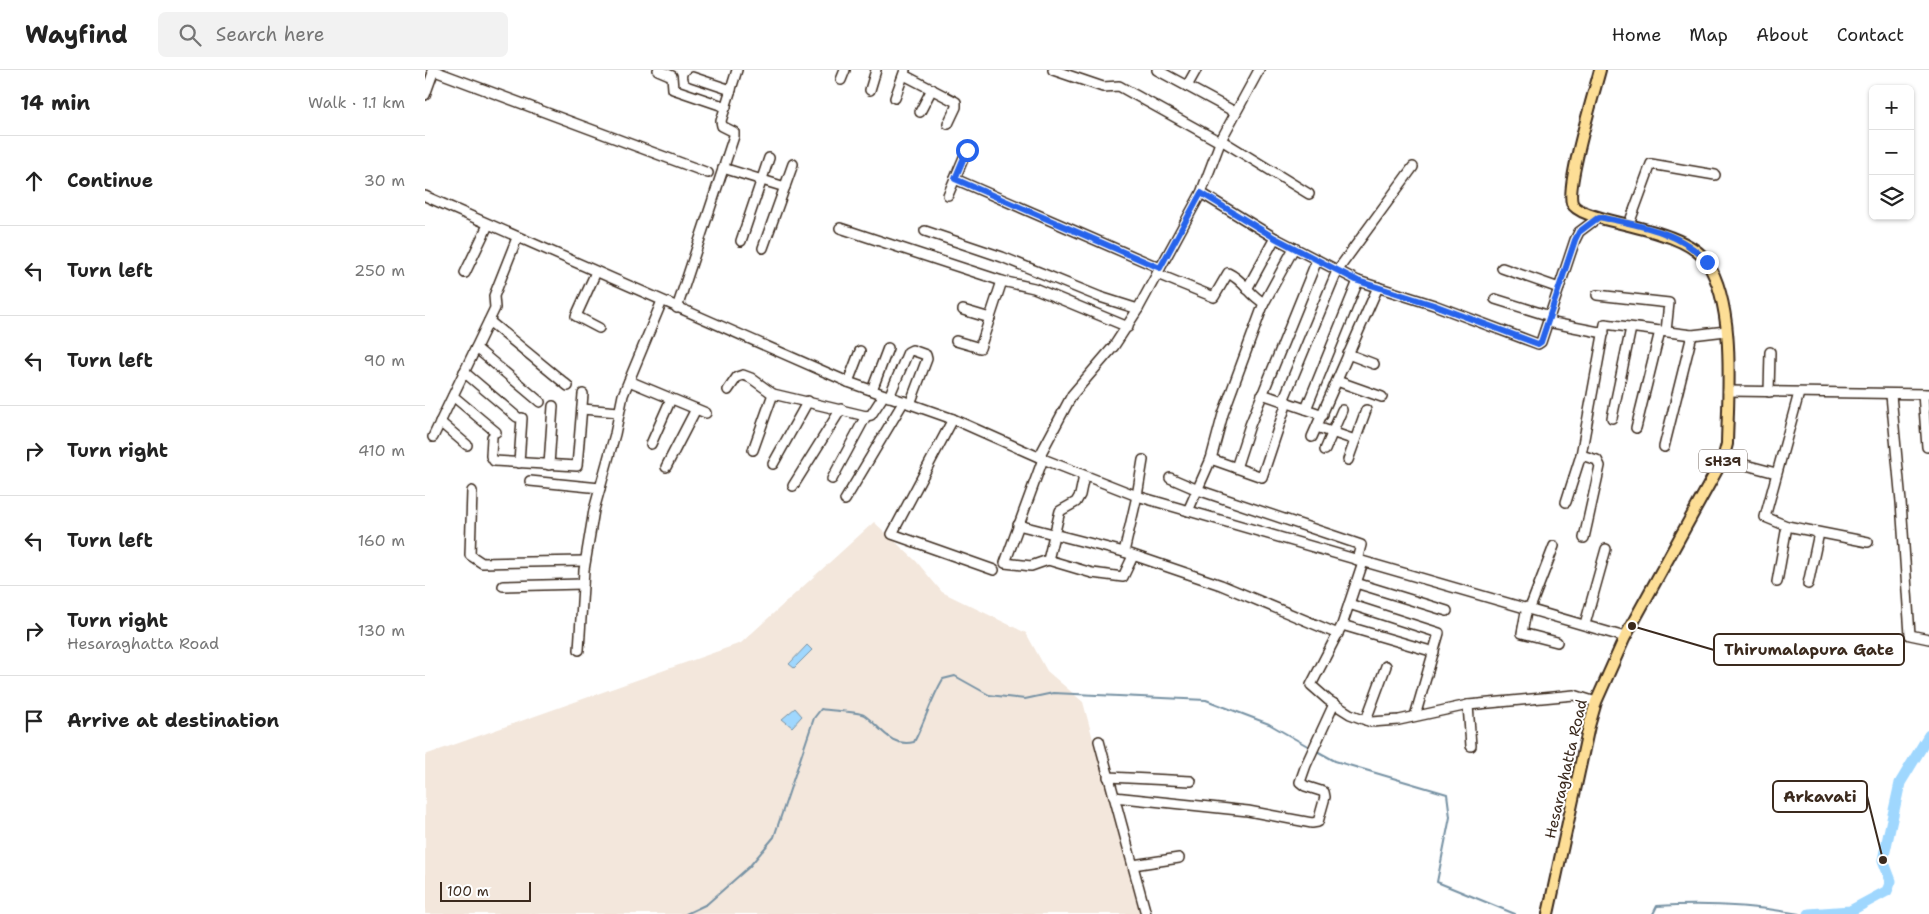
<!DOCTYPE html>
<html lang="en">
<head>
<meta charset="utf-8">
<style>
	body { margin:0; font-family:"Shantell Sans",sans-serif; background:#f2f2f2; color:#222 }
	.controls { position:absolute; right:15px; top:15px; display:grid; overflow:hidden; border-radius:8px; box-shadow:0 1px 4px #0004 }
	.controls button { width:45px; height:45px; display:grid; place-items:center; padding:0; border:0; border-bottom:1px solid #e0e0e0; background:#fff; color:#222; font:25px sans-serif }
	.scale { position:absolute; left:15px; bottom:12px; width:91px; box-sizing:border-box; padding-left:5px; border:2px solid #3b2a1e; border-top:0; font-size:14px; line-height:18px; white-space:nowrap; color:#3b2a1e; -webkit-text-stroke:4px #fff; paint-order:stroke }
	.stop { position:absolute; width:15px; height:15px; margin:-11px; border:4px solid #2563eb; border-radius:50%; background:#fff }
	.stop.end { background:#2563eb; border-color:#fff; box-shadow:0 1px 5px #0008 }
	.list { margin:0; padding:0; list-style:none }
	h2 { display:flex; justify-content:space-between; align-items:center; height:65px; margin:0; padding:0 20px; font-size:21px }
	h2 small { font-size:16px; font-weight:400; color:#767676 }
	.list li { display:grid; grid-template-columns:32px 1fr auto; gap:15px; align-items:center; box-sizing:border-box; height:90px; padding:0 20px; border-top:1px solid #e0e0e0 }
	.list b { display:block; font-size:19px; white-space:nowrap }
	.list p { margin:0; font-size:16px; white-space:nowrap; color:#767676 }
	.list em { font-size:16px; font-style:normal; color:#767676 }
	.icon { flex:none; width:28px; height:28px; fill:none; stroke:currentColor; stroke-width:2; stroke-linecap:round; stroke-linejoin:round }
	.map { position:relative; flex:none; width:1504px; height:844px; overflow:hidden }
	header { display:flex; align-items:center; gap:30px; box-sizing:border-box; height:70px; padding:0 25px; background:#fff; border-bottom:1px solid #e0e0e0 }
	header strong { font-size:24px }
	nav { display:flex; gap:28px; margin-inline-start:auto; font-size:18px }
	.search { width:350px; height:45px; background:#f2f2f2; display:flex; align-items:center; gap:12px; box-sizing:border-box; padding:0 18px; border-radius:8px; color:#767676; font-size:19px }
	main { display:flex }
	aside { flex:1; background:#fff }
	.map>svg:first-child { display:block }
</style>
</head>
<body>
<header>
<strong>Wayfind</strong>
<div class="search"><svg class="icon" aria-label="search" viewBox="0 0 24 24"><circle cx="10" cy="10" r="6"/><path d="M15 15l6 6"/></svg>Search here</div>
<nav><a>Home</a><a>Map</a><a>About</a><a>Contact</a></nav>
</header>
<main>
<aside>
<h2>14 min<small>Walk · 1.1 km</small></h2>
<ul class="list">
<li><svg class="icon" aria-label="ahead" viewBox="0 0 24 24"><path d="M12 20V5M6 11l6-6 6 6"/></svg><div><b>Continue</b></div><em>30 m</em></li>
<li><svg class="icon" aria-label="left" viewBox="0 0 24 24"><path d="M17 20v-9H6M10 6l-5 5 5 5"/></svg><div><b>Turn left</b></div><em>250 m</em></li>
<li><svg class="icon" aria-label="left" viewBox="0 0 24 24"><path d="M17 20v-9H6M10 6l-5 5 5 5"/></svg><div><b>Turn left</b></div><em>90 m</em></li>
<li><svg class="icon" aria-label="right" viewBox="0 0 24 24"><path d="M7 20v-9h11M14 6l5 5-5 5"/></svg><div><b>Turn right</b></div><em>410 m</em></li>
<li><svg class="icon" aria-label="left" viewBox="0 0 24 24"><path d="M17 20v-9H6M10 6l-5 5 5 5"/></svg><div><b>Turn left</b></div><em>160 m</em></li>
<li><svg class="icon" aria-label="right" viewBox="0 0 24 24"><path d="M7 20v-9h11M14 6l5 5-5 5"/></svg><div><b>Turn right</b><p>Hesaraghatta Road</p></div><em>130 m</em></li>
<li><svg class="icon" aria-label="arrive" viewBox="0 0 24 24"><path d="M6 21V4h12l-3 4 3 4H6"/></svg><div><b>Arrive at destination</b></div></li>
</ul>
</aside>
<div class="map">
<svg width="1504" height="844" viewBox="0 0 1504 844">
	<rect width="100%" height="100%" fill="#fff"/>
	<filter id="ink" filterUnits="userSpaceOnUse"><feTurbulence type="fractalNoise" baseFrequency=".02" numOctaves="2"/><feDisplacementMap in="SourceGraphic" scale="10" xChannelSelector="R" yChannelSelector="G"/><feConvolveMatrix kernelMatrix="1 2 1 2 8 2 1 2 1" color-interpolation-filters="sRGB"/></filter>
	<g filter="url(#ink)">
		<path fill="#f3e7dc" d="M449,452L491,491L517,522L601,563L622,601L658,632L715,844H0V685L316,573Z"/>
		<g fill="#9fd7fe" stroke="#7792a4">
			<path d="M382,575L387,580L369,598L364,594Z"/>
			<path d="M370,638L377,646L367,657L357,649Z"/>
		</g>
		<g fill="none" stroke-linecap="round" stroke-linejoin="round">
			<g stroke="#7792a4" stroke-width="2">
				<path d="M890,680L910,691L1022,724L1025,747L1012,812L1090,844"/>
				<path d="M261,844L282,834L324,797L349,767L389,648L396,639C406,641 432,641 439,645C455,656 465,678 489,672C500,651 506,629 518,609L530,606L564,625L600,629L628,623L781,630L844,654L886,678"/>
				<path d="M1228,844L1232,836C1281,833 1326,835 1374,844"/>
			</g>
			<path stroke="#9fd7fe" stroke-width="11" d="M1384,844L1425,841L1462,821L1466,811L1458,790L1475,713L1504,665"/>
			<g stroke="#3b2a1e" stroke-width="12">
				<g id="minor">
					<path d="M7,0L283,103"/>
					<path d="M233,0L247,6L248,19L301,37"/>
					<path d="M628,0L678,17L694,16L795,72"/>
					<path d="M732,0L810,42"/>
					<path d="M479,5L531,32V37L523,54"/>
					<path d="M267,7L306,20"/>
					<path d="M416,10L420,0"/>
					<path d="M762,16L771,0"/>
					<path d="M445,20L451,0"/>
					<path d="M0,25L9,0"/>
					<path d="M470,28L480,0"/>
					<path d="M495,42L507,19"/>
					<path d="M796,70L884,124"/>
					<path d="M298,98L360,117"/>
					<path d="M530,109L735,198"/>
					<path d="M776,123L850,168L933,211L1009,235L1113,274L1116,272L1150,170L1154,162L1174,147"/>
					<path d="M523,125L542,80"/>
					<path d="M0,126L423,312L528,349L618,389L712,426L1200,567"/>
					<path d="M1204,154L1226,94L1290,105"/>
					<path d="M415,158L577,211L609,218L703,257"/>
					<path d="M500,161L577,187L675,227L713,239"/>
					<path d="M316,171L344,88"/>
					<path d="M338,178L368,94"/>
					<path d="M1077,198L1134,218"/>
					<path d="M171,202L151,246L174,258"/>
					<path d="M40,203L63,155"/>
					<path d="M732,204L789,227L803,203C820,211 823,224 839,233L869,178"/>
					<path d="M822,219L850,168"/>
					<path d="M1172,225L1244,233L1241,261"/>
					<path d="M1070,229L1125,246"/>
					<path d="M252,238L309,66V62L297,56L296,51L312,0"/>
					<path d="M538,240L565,248"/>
					<path d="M64,251L143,316"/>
					<path d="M1123,252L1179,263"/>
					<path d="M531,271L555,278L577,211"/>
					<path d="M51,278L115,332"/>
					<path d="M923,284L949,294"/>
					<path d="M39,302L92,347"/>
					<path d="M204,311L281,343"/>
					<path d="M912,311L957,327"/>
					<path d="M423,312L435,281"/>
					<path d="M303,320L312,307L318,305L326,308L348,324L441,346L446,345L459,325"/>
					<path d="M447,320L463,278"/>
					<path d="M1303,321L1504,324"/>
					<path d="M1344,322L1345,282"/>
					<path d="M1374,323L1340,447L1362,456L1443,472"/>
					<path d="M837,324L898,345"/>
					<path d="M1498,324L1502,377"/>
					<path d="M1466,325L1476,432L1485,565L1504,569"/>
					<path d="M28,326L71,362"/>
					<path d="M464,327L483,282L487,280L501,285L502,289L485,334"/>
					<path d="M858,331L912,201L988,97"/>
					<path d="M157,339L194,342"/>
					<path d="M881,339L933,211"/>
					<path d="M1187,348L1206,258"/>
					<path d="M528,349L467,464L569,500"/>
					<path d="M15,352L42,375"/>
					<path d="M892,357L930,370"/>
					<path d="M1211,358L1235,261"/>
					<path d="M8,367L70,238L69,226L92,168"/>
					<path d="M67,367L66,386L69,391L152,396L158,324"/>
					<path d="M887,367L953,217"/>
					<path d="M226,374L246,329"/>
					<path d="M1239,377L1267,265"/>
					<path d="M328,380L348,324"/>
					<path d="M900,380L917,340"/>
					<path d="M614,387L647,325L689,276L713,239L776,123L796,70L834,0"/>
					<path d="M618,389L580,493L606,496L623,490L635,441L651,432L655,425L659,406"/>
					<path d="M786,389L798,344L839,233"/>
					<path d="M1298,389L1351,403"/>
					<path d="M923,390L941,340"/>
					<path d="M94,393L97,348"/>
					<path d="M348,394L383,331"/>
					<path d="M124,395L128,336"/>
					<path d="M241,397L271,339"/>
					<path d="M811,398L825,355L892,190"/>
					<path d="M745,408L773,420L936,475L932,490"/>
					<path d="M407,409L441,346"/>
					<path d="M105,411L175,418"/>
					<path d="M368,416L416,339"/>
					<path d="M47,421L45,485L57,493L160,491"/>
					<path d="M420,430L479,331"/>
					<path d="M1141,432L1156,385"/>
					<path d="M763,441L786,389L837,407L862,332"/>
					<path d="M593,455L699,482L796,515L913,564"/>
					<path d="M1159,468L1175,396L1172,390L1156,385L1180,254L1267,265L1301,261"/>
					<path d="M699,482L712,426L718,390"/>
					<path d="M623,490L667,503L698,507L708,486"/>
					<path d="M938,492L917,555L886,615L903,630L925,644L946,652L974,650L1043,635L1149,625L1171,632"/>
					<path d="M1352,512L1362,456"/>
					<path d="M931,513L1022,541"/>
					<path d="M1383,514L1394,463"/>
					<path d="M78,516L158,514"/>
					<path d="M924,534L1014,563L990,646"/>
					<path d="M1102,537L1097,563L1132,572"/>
					<path d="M1105,538L1129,476"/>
					<path d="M1160,554L1181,479"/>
					<path d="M917,555L1009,582"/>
					<path d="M154,580L159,500L169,440L190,364L198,325L237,231"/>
					<path d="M1043,635L1046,676"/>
					<path d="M941,650L961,596"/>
					<path d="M674,671L721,844"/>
					<path d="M683,707L766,711"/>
					<path d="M689,727L823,741L887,753L893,752L900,727L899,722L880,716L875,712L881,695L909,634"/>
					<path d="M708,795L754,788"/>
				</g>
			</g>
			<g stroke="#3b2a1e" stroke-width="14">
				<path id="major" d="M1123,844L1164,656L1171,632L1200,567L1298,389L1302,374C1303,321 1311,238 1282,192C1257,154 1155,154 1147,133C1141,115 1169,23 1175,0"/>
			</g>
			<use href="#minor" stroke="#fff" stroke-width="9"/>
			<use href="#major" stroke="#fdde96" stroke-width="10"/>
		</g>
	</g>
	<g fill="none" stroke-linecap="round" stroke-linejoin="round" filter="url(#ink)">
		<path stroke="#2563eb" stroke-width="6" d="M542,80L530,109L735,198L776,123L850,168L933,211L1009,235L1113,274L1116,272L1150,170L1154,162L1174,147C1212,155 1256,161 1282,192"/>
	</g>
	<g text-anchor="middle" stroke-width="4" stroke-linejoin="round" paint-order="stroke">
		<rect fill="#fff" stroke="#766a62" stroke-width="1" x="1274" y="379.5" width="48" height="23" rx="4"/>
		<g font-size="14" font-weight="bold" fill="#3b2a1e">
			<text x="1298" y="396">SH39</text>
		</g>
		<g font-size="15" fill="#3b2a1e" stroke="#fff">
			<text transform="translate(1141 699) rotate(-77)" y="5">Hesaraghatta Road</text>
		</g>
	</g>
	<path fill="none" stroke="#3b2a1e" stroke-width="2" d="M1207 556L1289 580M1458 790L1442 726"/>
	<g fill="#3b2a1e" stroke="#fff" stroke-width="2">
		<circle cx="1207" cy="556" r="5"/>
		<circle cx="1458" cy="790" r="5"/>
	</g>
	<g fill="#fff" stroke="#3b2a1e" stroke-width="2">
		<rect x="1289" y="564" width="190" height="31" rx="5"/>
		<rect x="1348" y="711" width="94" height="31" rx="5"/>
	</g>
	<g font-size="16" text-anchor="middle" font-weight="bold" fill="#3b2a1e">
		<text x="1384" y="585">Thirumalapura Gate</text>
		<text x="1395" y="732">Arkavati</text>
	</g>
</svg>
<div class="controls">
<button>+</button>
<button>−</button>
<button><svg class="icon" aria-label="layers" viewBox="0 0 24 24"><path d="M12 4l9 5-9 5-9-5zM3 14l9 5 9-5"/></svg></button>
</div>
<div class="scale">100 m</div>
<div class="stop" style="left:542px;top:80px"></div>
<div class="stop end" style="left:1282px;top:192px"></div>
</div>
</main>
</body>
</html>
